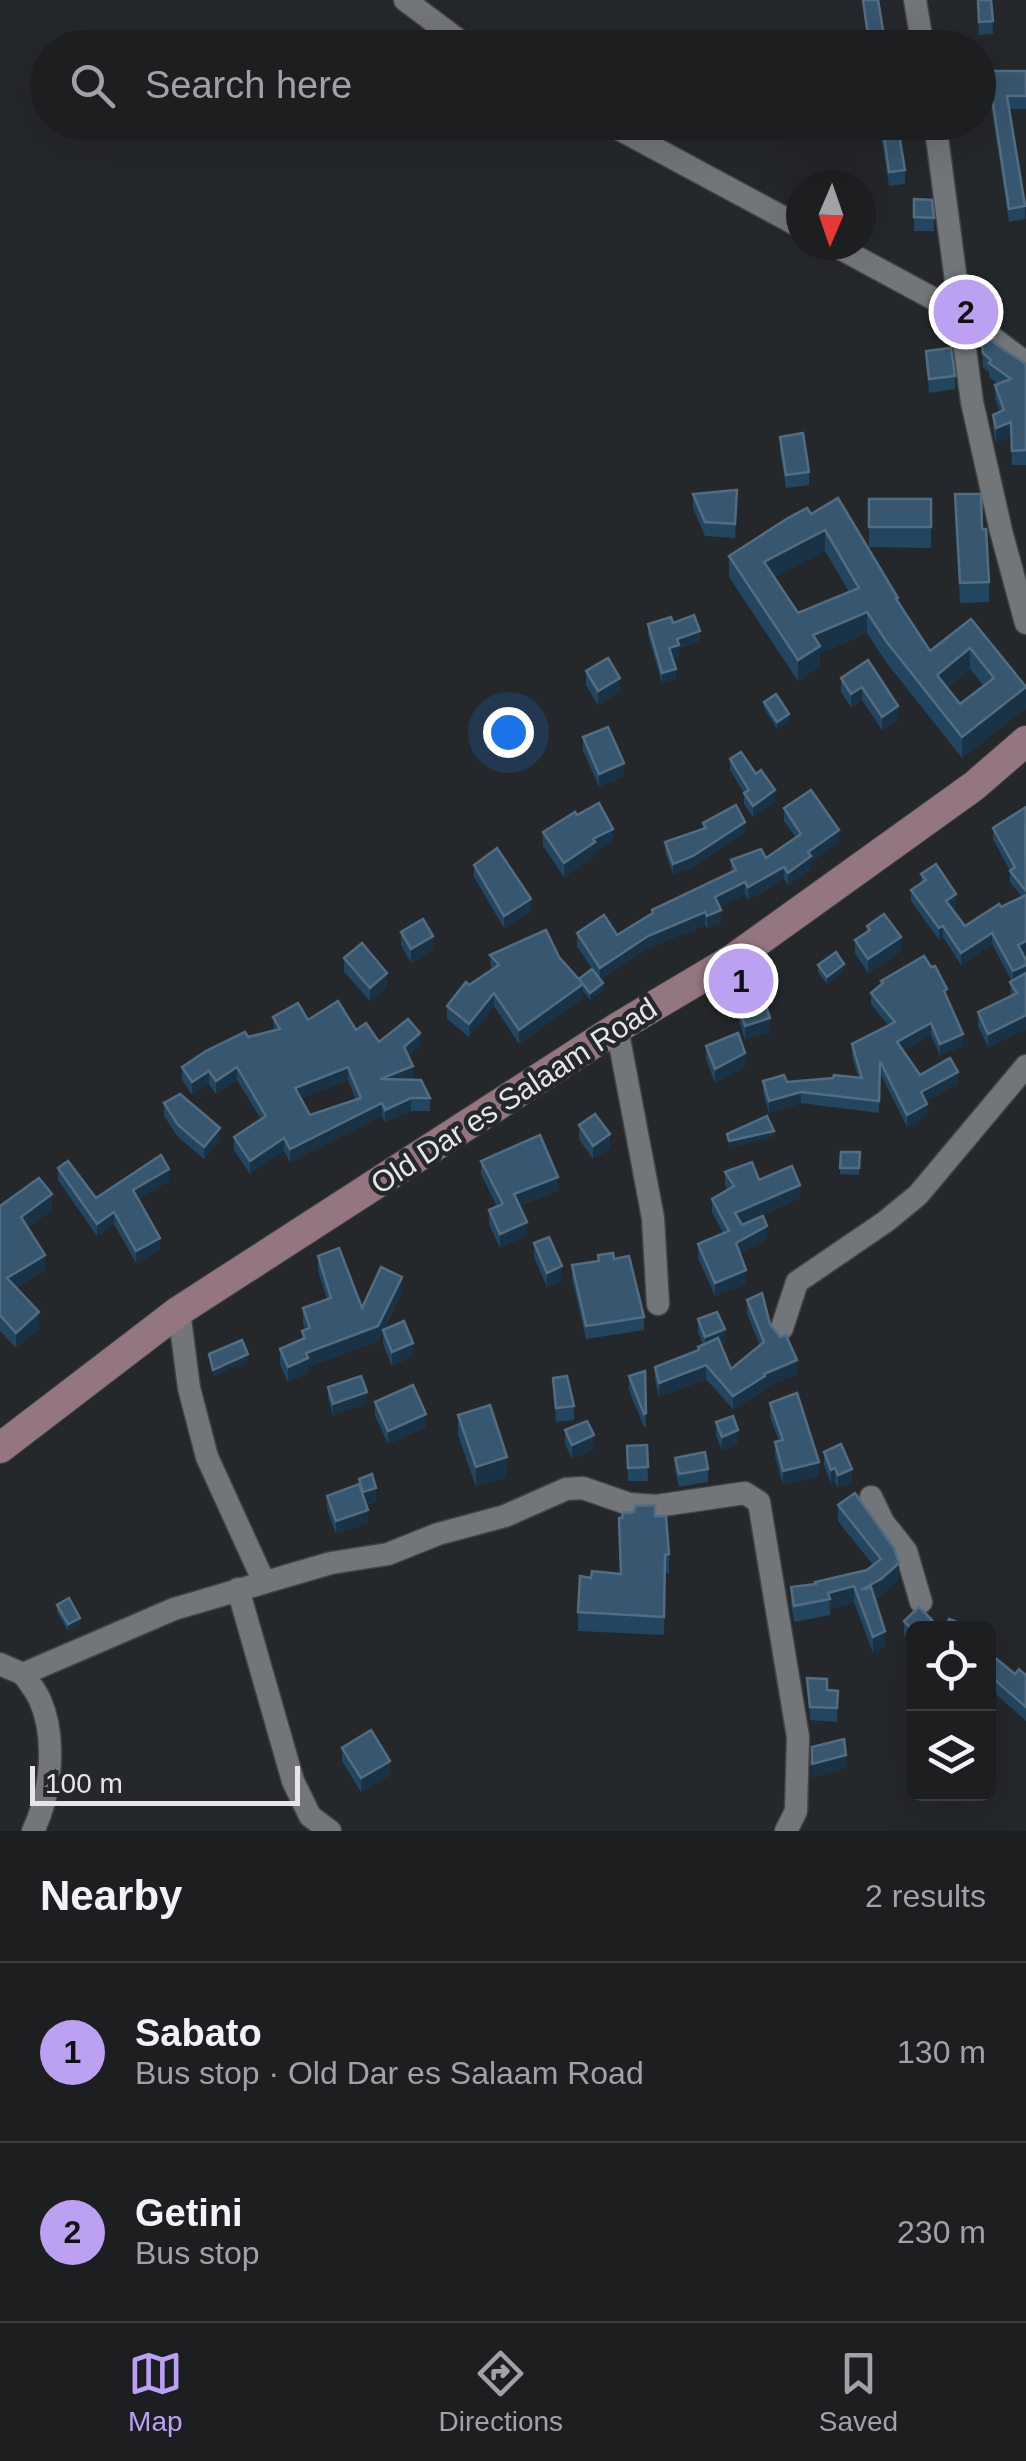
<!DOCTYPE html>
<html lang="en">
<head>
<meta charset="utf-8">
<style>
	body { margin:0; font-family:Helvetica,sans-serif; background:#292b2d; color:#f1f3f6 }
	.controls { position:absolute; right:30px; bottom:30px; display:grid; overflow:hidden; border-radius:15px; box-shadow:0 10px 40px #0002 }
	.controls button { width:90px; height:90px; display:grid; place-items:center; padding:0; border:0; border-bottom:2px solid #3a3c3e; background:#1c1e20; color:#f1f3f6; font:50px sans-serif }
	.compass { position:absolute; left:786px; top:170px; width:90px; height:90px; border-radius:50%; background:#1c1e20; box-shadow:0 10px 40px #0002; rotate:182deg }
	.scale { position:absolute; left:30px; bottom:25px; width:270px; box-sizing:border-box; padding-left:10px; border:5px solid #e4e6e8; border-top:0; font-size:28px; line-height:35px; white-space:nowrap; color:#e4e6e8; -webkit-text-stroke:8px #25282b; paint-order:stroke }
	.you { position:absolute; left:508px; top:732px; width:35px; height:35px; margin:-25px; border:8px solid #fff; border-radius:50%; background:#1a73e8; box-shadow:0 0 0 15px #1a73e833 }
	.badge { display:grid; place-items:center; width:65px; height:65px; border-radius:50%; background:#bca0f2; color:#111; font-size:32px; font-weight:700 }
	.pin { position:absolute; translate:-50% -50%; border:5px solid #fff; box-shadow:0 2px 10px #0006 }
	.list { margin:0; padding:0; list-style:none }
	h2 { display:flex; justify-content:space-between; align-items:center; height:130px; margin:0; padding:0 40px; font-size:42px }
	h2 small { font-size:32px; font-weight:400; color:#a0a2a5 }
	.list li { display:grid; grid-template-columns:65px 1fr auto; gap:30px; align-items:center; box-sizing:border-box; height:180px; padding:0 40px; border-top:2px solid #3a3c3e }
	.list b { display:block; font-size:38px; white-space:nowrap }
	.list p { margin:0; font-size:32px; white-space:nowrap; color:#a0a2a5 }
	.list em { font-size:32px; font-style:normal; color:#a0a2a5 }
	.icon { flex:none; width:55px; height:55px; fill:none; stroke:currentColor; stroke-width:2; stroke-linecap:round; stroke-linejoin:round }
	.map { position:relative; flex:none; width:1026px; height:1831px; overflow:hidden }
	.search { position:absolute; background:#1c1e20; box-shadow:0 10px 40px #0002; left:30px; right:30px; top:30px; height:110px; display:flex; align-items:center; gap:25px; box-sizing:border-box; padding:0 35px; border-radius:55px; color:#a0a2a5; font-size:38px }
	.sheet { height:490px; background:#1c1e20 }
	nav { display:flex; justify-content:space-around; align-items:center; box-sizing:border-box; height:140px; border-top:2px solid #3a3c3e; background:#1c1e20; font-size:28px; color:#a0a2a5 }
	nav a { display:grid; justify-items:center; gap:5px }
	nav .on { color:#bca0f2 }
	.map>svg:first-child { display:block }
</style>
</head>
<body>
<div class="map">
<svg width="1026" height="1831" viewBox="0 0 1026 1831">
	<rect width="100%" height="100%" fill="#25282b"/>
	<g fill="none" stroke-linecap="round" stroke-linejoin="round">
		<g stroke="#414446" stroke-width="25">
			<g id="street">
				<path d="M405,0L469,48"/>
				<path d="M915,0L923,48"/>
				<path d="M606,122L801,227"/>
				<path d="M935,122L972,402L1001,531L1026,623"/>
				<path d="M834,245L960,313L1026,363"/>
				<path d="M617,1028L653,1218L658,1304"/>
				<path d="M179,1311L189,1388L207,1457L264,1582"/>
				<path d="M782,1328L797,1282L885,1222L918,1195L1026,1066"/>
				<path d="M871,1497L883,1522L906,1551L921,1602"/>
				<path d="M238,1589L293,1781L310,1816L330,1831"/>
				<path d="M0,1664L23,1674L174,1609L331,1563L388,1554L438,1534L505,1516L566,1489L583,1488L629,1504L656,1506L745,1493L759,1502L798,1737L796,1811L786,1831"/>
				<path d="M23,1674C29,1682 36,1691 40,1700C57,1739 51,1794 33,1831"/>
			</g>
		</g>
		<g stroke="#414446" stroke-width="32">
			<path id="secondary" d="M0,1448L179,1311L617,1028L733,959L974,786L1026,741"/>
		</g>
		<use href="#street" stroke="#727679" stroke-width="22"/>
		<use href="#secondary" stroke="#947680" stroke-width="30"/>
	</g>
	<g fill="#224560" fill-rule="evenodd">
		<path d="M862,0H878L886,48H868Z"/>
		<path d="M977,0H991L993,34L979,35Z"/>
		<path d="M988,71H1026V109H1010L1025,206V219L1009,222L988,85Z"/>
		<path d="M879,122H897L905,170V184L889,186Z"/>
		<path d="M914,199L934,218V231H914Z"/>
		<path d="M982,345L1026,364V465H1012L1011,437L996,443L993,429V415L1000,412L995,399V385L998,384L989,377V372L983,367Z"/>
		<path d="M926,351L955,376V389L929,393Z"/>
		<path d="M780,437L809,472V485L786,488L780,451Z"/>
		<path d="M693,494L737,504L735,538L705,536L693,508Z"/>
		<path d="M955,494L982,529L989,582V602L960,603Z"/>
		<path d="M869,499H931V548L869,547Z"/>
		<path d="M811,514L898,603L930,651L971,619L1026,708L962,758L886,662L867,633L820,653V666L798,681L729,577V556ZM825,551L849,592L798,613L774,577ZM970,669L984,686L960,704L947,688Z"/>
		<path d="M673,623L700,641L679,649V656L672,658L676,679L662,683L648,635V624Z"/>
		<path d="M868,660L898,720L882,730L862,700L851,707L841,692V678Z"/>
		<path d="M586,671L620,692L598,705L586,685Z"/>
		<path d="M764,702L789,721L777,729L764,708Z"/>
		<path d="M583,737L624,776L599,787L583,750Z"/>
		<path d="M730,759L775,802L753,817L744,804V793L730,770Z"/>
		<path d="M1026,807V953L1023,954L1026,1029L988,1047L978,1026V1012L1011,996L1010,982L1012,981L992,944L961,965L943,937L939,940L911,901V890L921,883V874L956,906L952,909L965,926L1022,897L1010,882V871L993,839V828Z"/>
		<path d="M784,808L839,842L811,862V869L788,885L784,879L748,900L745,894L719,907L721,923L707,928L705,925L648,948L600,980L603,990L590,1000L583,991V998L519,1044L494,1006L469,1037L447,1019V1006L469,985L491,970L490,955L559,957L579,980L594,972L577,946V933L617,935L652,914V910L731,872V860L766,858L796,838L784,821Z"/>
		<path d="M577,815L613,842L595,851V856L564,877L543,846V832Z"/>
		<path d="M703,823L745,832L693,867L673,874L665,852V842L703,829Z"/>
		<path d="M474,865L531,911L504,928L474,877Z"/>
		<path d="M867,926L901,951L868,973L855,953V940L867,932Z"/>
		<path d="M401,932L433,950L411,963L401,945Z"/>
		<path d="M344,958L387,986L370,1001L344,972Z"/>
		<path d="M818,965L844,971L827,984L818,972Z"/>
		<path d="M881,981L947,999L963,1046L940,1056L931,1035L903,1050L920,1075L958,1084L925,1101L927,1116L907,1127L880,1073L879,1113L801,1103L769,1113L763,1093V1081L787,1082L858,1077L852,1056V1044L888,1025L871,1004V993L881,984Z"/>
		<path d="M739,1008L770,1032L745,1040L739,1021Z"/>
		<path d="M273,1017L308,1020L356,1030L379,1042L420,1046L408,1056L413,1079L410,1080L430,1098V1111H411L385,1122L382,1116L290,1162L284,1151L250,1174L234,1150V1137L261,1119L237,1080L216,1094L209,1084L192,1095L182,1080V1067L248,1037L274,1031ZM348,1080L356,1100L310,1115L301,1098Z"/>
		<path d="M706,1046L745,1067L715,1083L706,1059Z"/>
		<path d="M164,1103L220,1140L204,1159L178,1137L164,1116Z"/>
		<path d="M579,1125L610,1148L593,1159L579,1139Z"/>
		<path d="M841,1152H860L859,1175L840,1174Z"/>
		<path d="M481,1161L558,1190L520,1206L527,1235L500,1248L489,1224V1210L497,1207L481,1174Z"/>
		<path d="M58,1168L96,1198L169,1181L138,1199L160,1250L136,1263L114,1224L97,1236L58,1180Z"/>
		<path d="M725,1172L759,1180L800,1198L741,1224L767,1239L740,1254L746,1284L715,1296L698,1258V1244L723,1233L712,1212V1199L728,1190L725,1185Z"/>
		<path d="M0,1206L52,1210L28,1227L45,1270L16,1288L39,1328L16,1348L0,1331Z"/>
		<path d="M534,1243L562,1280L547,1287L534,1257Z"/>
		<path d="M598,1255L614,1259L644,1317V1330L586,1339L572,1278V1265L598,1261Z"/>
		<path d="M318,1256L362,1308L402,1292L384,1330L413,1356L392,1366L383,1344V1332L378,1341L308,1367V1373L288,1382L280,1364V1349L302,1339V1331L305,1330L303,1323V1308L327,1299L318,1271Z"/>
		<path d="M747,1300L770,1324L797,1374L765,1387V1390L733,1409L706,1379L659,1397L655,1380V1367L698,1351V1347L703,1344L698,1333V1319L725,1343L721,1345L731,1369L760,1346L747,1313Z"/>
		<path d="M645,1371L646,1427H644L629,1390V1376Z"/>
		<path d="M553,1378L574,1406V1420L556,1422Z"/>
		<path d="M328,1387L367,1403L333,1415L328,1398Z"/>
		<path d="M375,1402L426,1427L388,1444L375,1416Z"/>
		<path d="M770,1403L819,1476L783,1485L775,1456V1442L779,1441L770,1417Z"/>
		<path d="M458,1415L507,1477L476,1487L458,1435Z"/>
		<path d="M716,1422L738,1444L722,1450L716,1436Z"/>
		<path d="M565,1430L594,1449L572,1459L565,1444Z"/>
		<path d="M647,1445L648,1481H628L627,1446Z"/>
		<path d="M824,1452L852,1482L838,1488L835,1482L831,1483L824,1465Z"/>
		<path d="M675,1458L708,1469V1482L679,1487L675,1471Z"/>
		<path d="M359,1479L376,1501L367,1505L368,1523L336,1534L327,1509V1496L359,1485Z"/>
		<path d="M838,1505L899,1579L881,1595L875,1599L885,1647L873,1653L854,1602L830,1609V1615L794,1622L791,1603V1587L815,1584L867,1570L873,1565L838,1521Z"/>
		<path d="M655,1516L669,1554V1573H665L664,1635L578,1631V1612L621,1573Z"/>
		<path d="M57,1605L80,1624L68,1631L57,1612Z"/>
		<path d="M904,1621L932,1628H914V1646L904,1635Z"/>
		<path d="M988,1652L1015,1674L1026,1673V1721L988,1687Z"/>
		<path d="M807,1678L827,1690L838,1691L837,1722L810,1720Z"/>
		<path d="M342,1748L390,1775L361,1792L342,1761Z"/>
	</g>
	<g fill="#1a3245">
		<path d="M1011,422V437L996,443V428Z"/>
		<path d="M825,530V551L764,583V562Z"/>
		<path d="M867,612V633L820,653V666L798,681V660L813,635Z"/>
		<path d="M700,631V641L679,649V656L669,659V648L677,639Z"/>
		<path d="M970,648V669L937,696V675Z"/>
		<path d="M676,669V679L662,683V673Z"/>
		<path d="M620,678V692L598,705V691Z"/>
		<path d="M862,687V700L851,707V694Z"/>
		<path d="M1026,687V708L962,758V737Z"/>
		<path d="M898,706V720L882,730V717Z"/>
		<path d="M789,714V721L777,729V722Z"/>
		<path d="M624,763V776L599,787V774Z"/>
		<path d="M775,790V802L753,817V806Z"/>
		<path d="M745,822V832L693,867L673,874V864Z"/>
		<path d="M613,829V842L595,851V856L564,877V863L593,839Z"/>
		<path d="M839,830V842L811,862V869L788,885V873L808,852Z"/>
		<path d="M784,867V879L748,900V887Z"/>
		<path d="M745,882V894L715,909V897Z"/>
		<path d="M956,894V906L946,912V901Z"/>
		<path d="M531,899V911L504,928V916Z"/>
		<path d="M721,910V923L707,928V916Z"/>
		<path d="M705,912V925L648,948L600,980V968L648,936Z"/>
		<path d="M943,926V937L939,940V928Z"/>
		<path d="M992,933V944L961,965V953Z"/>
		<path d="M433,936V950L411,963V949Z"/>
		<path d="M901,937V951L868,973V959Z"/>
		<path d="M1026,941V953L1018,957V945Z"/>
		<path d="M844,964V971L827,984V977Z"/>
		<path d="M1026,965V976L1013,983V971Z"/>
		<path d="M387,973V986L370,1001V988Z"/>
		<path d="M603,983V990L590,1000V993Z"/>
		<path d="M583,984V998L519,1044V1030Z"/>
		<path d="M494,993V1006L469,1037V1024Z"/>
		<path d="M1026,1015V1029L988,1047V1034Z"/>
		<path d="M770,1018V1032L745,1040V1026Z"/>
		<path d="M931,1023V1035L897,1054V1042Z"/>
		<path d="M420,1033V1046L404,1060V1047Z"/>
		<path d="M963,1034V1046L940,1056V1044Z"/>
		<path d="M745,1053V1067L715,1083V1069Z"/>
		<path d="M413,1066V1079L380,1092V1079Z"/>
		<path d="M237,1067V1080L216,1094V1081Z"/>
		<path d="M348,1067V1080L295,1101V1088Z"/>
		<path d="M209,1071V1084L192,1095V1082Z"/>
		<path d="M958,1072V1084L921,1104V1092Z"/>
		<path d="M801,1092V1103L769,1113V1101Z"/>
		<path d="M411,1098V1111L385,1122V1110Z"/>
		<path d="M382,1103V1116L290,1162V1149Z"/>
		<path d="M927,1104V1116L907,1127V1115Z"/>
		<path d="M220,1128V1140L204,1159V1147Z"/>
		<path d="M774,1131V1137L729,1148V1141Z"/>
		<path d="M610,1134V1148L593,1159V1146Z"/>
		<path d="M284,1138V1151L250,1174V1161Z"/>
		<path d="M169,1169V1181L133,1202V1190Z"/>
		<path d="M558,1177V1190L514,1208V1194Z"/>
		<path d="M800,1185V1198L735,1226V1213Z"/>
		<path d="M52,1194V1210L21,1232V1217Z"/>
		<path d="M114,1212V1224L97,1236V1224Z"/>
		<path d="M527,1222V1235L500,1248V1234Z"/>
		<path d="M767,1226V1239L736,1256V1243Z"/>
		<path d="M160,1238V1250L136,1263V1251Z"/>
		<path d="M45,1255V1270L7,1293V1278Z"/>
		<path d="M562,1266V1280L547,1287V1273Z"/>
		<path d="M746,1270V1284L715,1296V1283Z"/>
		<path d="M402,1277V1292L378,1341L308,1367V1373L288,1382V1367Z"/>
		<path d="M39,1312V1328L16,1348V1333Z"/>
		<path d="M725,1329V1343L705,1351V1337Z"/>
		<path d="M413,1343V1356L392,1366V1352Z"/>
		<path d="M248,1354V1361L213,1377V1370Z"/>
		<path d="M797,1360V1374L765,1387V1390L733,1409V1396L764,1374Z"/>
		<path d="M706,1365V1379L659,1397V1383Z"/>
		<path d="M367,1392V1403L333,1415V1404Z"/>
		<path d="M426,1414V1427L388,1444V1431Z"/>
		<path d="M738,1430V1444L722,1450V1437Z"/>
		<path d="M594,1435V1449L572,1459V1445Z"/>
		<path d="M507,1457V1477L476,1487V1467Z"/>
		<path d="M819,1462V1476L783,1485V1471Z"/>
		<path d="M835,1468V1482L831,1483V1470Z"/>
		<path d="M852,1469V1482L838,1488V1475Z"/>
		<path d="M376,1488V1501L363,1506V1492Z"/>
		<path d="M368,1510V1523L336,1534V1521Z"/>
		<path d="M899,1563V1579L881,1595L861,1606V1590Z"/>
		<path d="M854,1586V1602L830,1609L828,1593Z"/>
		<path d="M80,1618V1624L68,1631V1624Z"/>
		<path d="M885,1631V1647L873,1653V1637Z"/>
		<path d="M846,1755V1768L812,1778V1764Z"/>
		<path d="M390,1761V1775L361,1792V1778Z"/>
	</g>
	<g fill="#37566f" stroke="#526d82" stroke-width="2.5" fill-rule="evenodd">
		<path d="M863,0H878L886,48H870Z"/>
		<path d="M978,0H991L993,21L979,22Z"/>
		<path d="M988,71H1026V96H1007L1025,206L1009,209Z"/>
		<path d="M882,122H897L905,170L889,172Z"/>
		<path d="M914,199L932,200L934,218L914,217Z"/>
		<path d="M987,338L1026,364V450L1012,451L1011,422L996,428L993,415L1004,410L995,385L1011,379L989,363L991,360L983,353L982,345Z"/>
		<path d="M951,348L955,376L929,379L926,351Z"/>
		<path d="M803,433L809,472L786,475L780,437Z"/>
		<path d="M737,490L735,524L705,522L693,494Z"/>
		<path d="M955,494H981L982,529H986L989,582L960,583Z"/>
		<path d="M838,498L898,598L896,599L930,651L971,619L1026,687L962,737L886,641L867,612L813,635L820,646L798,660L729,556L788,518L807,508L811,514ZM825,530L859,588L798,613L764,562ZM970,648L994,678L960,704L937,675Z"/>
		<rect x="869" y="499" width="62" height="28"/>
		<path d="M694,615L700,631L677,639L679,645L669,648L676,669L662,673L648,624L671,617L673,623Z"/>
		<path d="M608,658L620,678L598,691L586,671Z"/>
		<path d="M868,660L898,706L882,717L862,687L851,694L841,678Z"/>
		<path d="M776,694L789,714L777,722L764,702Z"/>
		<path d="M608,727L624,763L599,774L583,737Z"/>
		<path d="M741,752L756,774L761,770L775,790L753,806L744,793L749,790L730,759Z"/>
		<path d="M811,790L839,830L808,852L811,856L788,873L784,867L748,887L745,882L715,897L721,910L707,916L705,912L648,936L600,968L577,933L604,915L617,935L653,913L652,910L736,870L731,860L761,849L766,858L801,834L784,808Z"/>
		<path d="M599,803L613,829L593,839L595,842L564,863L543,832L575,812L577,815Z"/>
		<path d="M736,805L745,822L693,856L673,864L665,842L706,828L703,823Z"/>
		<path d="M1026,807L1025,838L1026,891L1010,871L1015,867L993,828Z"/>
		<path d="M497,848L531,899L504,916L474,865Z"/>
		<path d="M936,864L956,894L946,901L965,926L999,904L1001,907L1026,895V941L1018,945L1026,960V965L1013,971L992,933L961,953L943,926L939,928L911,890L926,880L921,874Z"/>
		<path d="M884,914L901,937L868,959L855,940L870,930L867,926Z"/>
		<path d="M423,919L433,936L411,949L401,932Z"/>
		<path d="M546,930L559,957L583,984L519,1030L494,993L469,1024L447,1006L466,982L469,985L499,965L490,955Z"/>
		<path d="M362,943L387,973L370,988L344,958Z"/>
		<path d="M836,952L844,964L827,977L818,965Z"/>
		<path d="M924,956L931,967L935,966L947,989L944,991L963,1034L940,1044L931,1023L897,1042L920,1075L950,1058L958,1072L921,1092L927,1104L907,1115L880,1061L879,1101L801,1092L769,1101L763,1081L784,1075L787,1082L833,1078L834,1075L862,1078L852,1044L895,1022L871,993L883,983L881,981Z"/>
		<path d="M592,969L603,983L590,993L579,979Z"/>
		<path d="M1026,973V1015L988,1034L978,1012L1017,993L1010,982Z"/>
		<path d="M764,1000L770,1018L745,1026L739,1008Z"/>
		<path d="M338,1001L356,1030L366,1023L379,1042L408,1019L420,1033L404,1047L413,1066L380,1079L421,1080L430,1098H411L385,1110L382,1103L290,1149L284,1138L250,1161L234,1137L266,1116L237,1067L216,1081L209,1071L192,1082L182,1067L206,1051L245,1032L248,1037L280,1029L273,1017L298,1003L308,1020ZM348,1067L361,1098L310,1115L295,1088Z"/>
		<path d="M738,1033L745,1053L715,1069L706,1046Z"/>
		<path d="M180,1094L220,1128L204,1147L178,1125L164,1103Z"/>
		<path d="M595,1114L610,1134L593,1146L579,1125Z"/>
		<path d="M767,1116L774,1131L729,1141L727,1134Z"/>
		<path d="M540,1135L558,1177L514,1194L527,1222L500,1234L489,1210L503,1204L481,1161Z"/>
		<path d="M841,1152H860L859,1168H840Z"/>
		<path d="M161,1155L169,1169L133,1190L160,1238L136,1251L114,1212L97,1224L58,1168L68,1161L96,1198Z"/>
		<path d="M752,1162L759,1180L792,1166L800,1185L735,1213L742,1225L763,1216L767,1226L736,1243L746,1270L715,1283L698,1244L729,1231L712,1199L734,1186L725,1172Z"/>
		<path d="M39,1178L52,1194L21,1217L45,1255L7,1278L39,1312L16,1333L0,1315V1206Z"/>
		<path d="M549,1237L562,1266L547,1273L534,1243Z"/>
		<path d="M339,1248L362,1308L381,1267L402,1277L378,1326L306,1353L308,1358L288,1367L280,1349L305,1338L302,1331L310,1328L303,1308L331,1298L318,1256Z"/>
		<path d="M613,1253L614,1259L629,1256L644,1317L586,1326L572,1265L599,1261L598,1255Z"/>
		<path d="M762,1293L770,1324L780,1337L786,1335L797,1360L764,1374L765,1376L733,1396L706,1365L659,1383L655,1367L699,1350L698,1347L718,1338L731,1369L764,1342L747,1300Z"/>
		<path d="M717,1312L725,1329L705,1337L698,1319Z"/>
		<path d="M404,1321L413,1343L392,1352L383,1330Z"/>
		<path d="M242,1340L248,1354L213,1370L209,1354Z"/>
		<path d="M645,1371L646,1413L644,1414L629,1376Z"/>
		<path d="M361,1376L367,1392L333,1404L328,1387Z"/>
		<path d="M567,1376L574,1406L556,1408L553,1378Z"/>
		<path d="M413,1385L426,1414L388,1431L375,1402Z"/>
		<path d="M797,1393L819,1462L783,1471L775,1442L783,1440L770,1403Z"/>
		<path d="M490,1405L507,1457L476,1467L458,1415Z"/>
		<path d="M733,1416L738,1430L722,1437L716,1422Z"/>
		<path d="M587,1421L594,1435L572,1445L565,1430Z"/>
		<path d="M841,1444L852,1469L838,1475L835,1468L831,1470L824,1452Z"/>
		<path d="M647,1445L648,1467L628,1468L627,1446Z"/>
		<path d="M705,1452L708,1469L679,1474L675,1458Z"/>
		<path d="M372,1474L376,1488L363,1492L359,1479Z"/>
		<path d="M359,1484L368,1510L336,1521L327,1496Z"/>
		<path d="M855,1493L894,1548L899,1563L881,1579L861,1590L871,1587L885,1631L873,1637L854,1586L828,1593L830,1599L794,1606L791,1587L816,1584L815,1582L867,1570L881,1559L838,1505Z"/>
		<path d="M655,1505V1516H666L669,1554L665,1555L664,1617L578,1612L580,1576L591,1578L592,1571L621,1574L619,1518H622L623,1513L634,1512L635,1506Z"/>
		<path d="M69,1598L80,1618L68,1624L57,1605Z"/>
		<path d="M919,1607L932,1620L923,1628H914V1632L904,1621Z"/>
		<path d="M949,1619L970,1627L969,1628H945Z"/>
		<path d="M988,1652L1015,1674L1019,1669L1025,1675L1026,1673V1707L988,1674Z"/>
		<path d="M807,1678L827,1679V1690L838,1691L837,1708L810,1707Z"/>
		<path d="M371,1730L390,1761L361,1778L342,1748Z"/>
		<path d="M844,1739L846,1755L812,1764V1747Z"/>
	</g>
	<g text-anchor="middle" stroke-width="9" stroke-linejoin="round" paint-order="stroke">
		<g font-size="30" fill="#e4e6e8" stroke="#25282b">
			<text transform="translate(514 1096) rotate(-33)" y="10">Old Dar es Salaam Road</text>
		</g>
	</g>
</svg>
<div class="controls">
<button><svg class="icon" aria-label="locate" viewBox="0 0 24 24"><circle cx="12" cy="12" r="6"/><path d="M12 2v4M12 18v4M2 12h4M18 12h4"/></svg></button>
<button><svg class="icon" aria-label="layers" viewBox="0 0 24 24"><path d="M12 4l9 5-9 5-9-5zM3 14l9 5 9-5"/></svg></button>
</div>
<svg class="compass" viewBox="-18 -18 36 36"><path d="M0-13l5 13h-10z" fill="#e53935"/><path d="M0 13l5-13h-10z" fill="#a0a2a5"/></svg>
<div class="scale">100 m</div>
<div class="you"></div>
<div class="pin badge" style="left:741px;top:981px">1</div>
<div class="pin badge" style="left:966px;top:312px">2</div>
<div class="search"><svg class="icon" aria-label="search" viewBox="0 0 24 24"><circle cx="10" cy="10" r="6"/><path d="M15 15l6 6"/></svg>Search here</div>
</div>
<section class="sheet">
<h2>Nearby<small>2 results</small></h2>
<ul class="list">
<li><span class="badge">1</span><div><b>Sabato</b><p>Bus stop · Old Dar es Salaam Road</p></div><em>130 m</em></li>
<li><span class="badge">2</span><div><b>Getini</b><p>Bus stop</p></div><em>230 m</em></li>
</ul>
</section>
<nav>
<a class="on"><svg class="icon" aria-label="map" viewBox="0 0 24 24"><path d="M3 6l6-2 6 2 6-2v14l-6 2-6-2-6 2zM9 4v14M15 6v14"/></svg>Map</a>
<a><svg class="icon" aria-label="directions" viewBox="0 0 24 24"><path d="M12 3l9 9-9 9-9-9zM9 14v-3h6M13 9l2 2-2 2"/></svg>Directions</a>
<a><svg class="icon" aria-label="saved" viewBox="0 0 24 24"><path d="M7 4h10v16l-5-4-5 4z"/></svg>Saved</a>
</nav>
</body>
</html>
